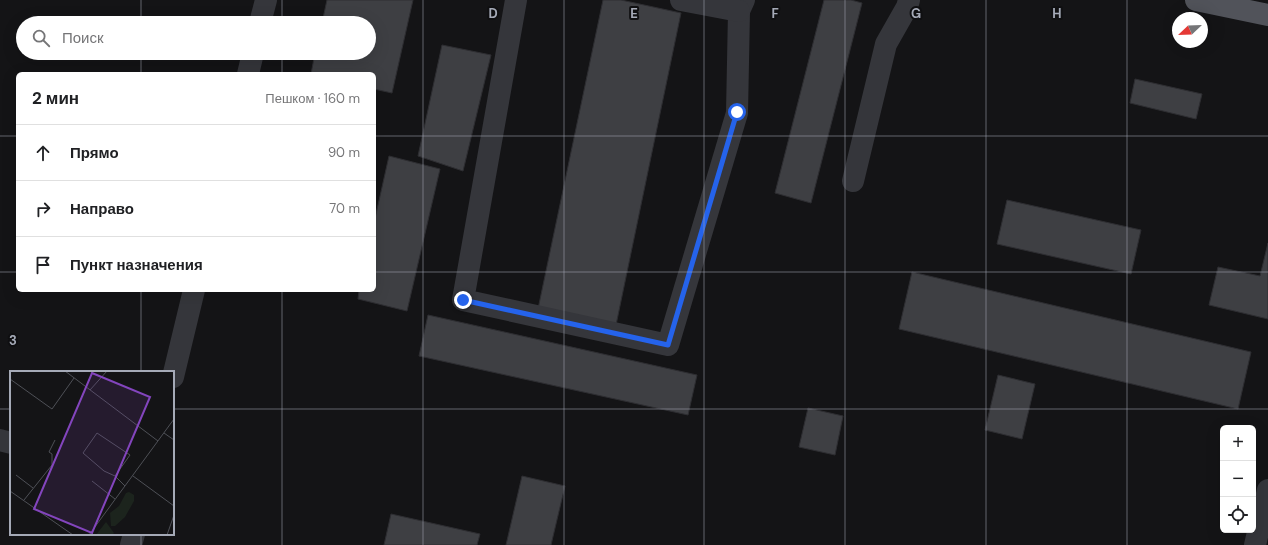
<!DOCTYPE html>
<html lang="ru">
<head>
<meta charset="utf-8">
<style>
	body { margin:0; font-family:"DM Sans",sans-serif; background:#f6f6f6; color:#202124 }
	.controls { position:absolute; right:12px; bottom:12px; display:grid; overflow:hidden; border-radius:6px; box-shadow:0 4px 16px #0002 }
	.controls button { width:36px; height:36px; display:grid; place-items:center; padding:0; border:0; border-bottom:1px solid #e0e0e0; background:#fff; color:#202124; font:20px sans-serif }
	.compass { position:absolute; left:1172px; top:12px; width:36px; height:36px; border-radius:50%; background:#fff; box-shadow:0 4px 16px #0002; rotate:247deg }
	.stop { position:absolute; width:12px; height:12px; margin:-9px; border:3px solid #2563eb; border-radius:50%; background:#fff }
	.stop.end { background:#2563eb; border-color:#fff; box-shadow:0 1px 4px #0008 }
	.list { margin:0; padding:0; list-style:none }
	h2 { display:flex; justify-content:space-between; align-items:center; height:52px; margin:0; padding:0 16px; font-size:17px }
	h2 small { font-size:13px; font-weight:400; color:#757577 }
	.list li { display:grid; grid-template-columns:26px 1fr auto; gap:12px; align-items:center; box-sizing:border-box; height:56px; padding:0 16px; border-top:1px solid #e0e0e0 }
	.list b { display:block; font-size:15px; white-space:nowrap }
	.list em { font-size:13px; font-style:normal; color:#757577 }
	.icon { flex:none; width:22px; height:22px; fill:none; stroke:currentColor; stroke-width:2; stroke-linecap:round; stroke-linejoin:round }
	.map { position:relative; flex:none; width:1268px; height:545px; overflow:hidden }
	.search { position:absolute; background:#fff; box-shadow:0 4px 16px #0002; left:16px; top:16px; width:360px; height:44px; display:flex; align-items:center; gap:10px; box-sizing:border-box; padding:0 14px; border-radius:22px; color:#757577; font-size:15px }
	.panel { position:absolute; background:#fff; box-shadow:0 4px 16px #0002; left:16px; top:72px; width:360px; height:220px; border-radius:6px }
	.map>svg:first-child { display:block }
</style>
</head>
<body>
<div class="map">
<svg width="1268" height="545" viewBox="0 0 1268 545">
	<rect width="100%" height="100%" fill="#141416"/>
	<g fill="#3e3f43" stroke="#2e2e32">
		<path d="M327,0H413L392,93L374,89V74H311L315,53H369V23H322Z"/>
		<path d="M603,0H621L681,13L616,325L538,309Z"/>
		<path d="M824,0H851L862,3L811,203L775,193Z"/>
		<path d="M32,16L50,21L49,23H30Z"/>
		<path d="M442,45L491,55L463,171L418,156Z"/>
		<path d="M1135,79L1202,94L1196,119L1130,103Z"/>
		<path d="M389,156L440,169L407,311L358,299L359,290H374V223Z"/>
		<path d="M1007,200L1141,230L1131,274L997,244Z"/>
		<path d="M1268,243V319L1209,305L1218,267L1260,276Z"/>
		<path d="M912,272L1251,352L1238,409L899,329Z"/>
		<path d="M428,315L697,375L688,415L419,356Z"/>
		<path d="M998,375L1035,384L1022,439L985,430Z"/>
		<path d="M808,408L843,416L835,455L799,447Z"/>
		<path d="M522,476L565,486L551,545H506Z"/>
		<path d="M391,514L480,534L477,545H384Z"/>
	</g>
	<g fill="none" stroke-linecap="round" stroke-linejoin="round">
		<g stroke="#35363b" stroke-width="22">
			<path d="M516,0L463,300L668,345L737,113L739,11L744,0"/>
			<path d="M681,0L739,11"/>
			<path d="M260,23L266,0"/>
			<path d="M248,74L253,53"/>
			<path d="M853,181L886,44L907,7L909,0"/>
			<path d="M173,377L194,290"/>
			<path d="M0,440L11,443"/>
			<path d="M131,545L134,534"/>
			<path d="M1255,545L1268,490"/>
		</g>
		<path stroke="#51535a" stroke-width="22" d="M1196,0L1268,15"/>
	</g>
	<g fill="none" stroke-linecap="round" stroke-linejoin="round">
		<path stroke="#2563eb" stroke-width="5" d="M463,300L668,345L737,112"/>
	</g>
	<path fill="none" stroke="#a5aab7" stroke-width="1" stroke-opacity="0.55" d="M141,0V23M282,0V23M423,0V545M564,0V545M704,0V545M845,0V545M986,0V545M1127,0V545M141,53V74M282,53V74M0,136H18M374,136H1268M0,272H18M374,272H1268M141,290V372M282,290V545M0,409H11M173,409H1268M141,534V545"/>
	<g transform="translate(10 371)">
		<rect width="164" height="164" fill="#141416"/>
		<path d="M119,121L124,124V130L115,146L105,155H101L100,142L109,135L116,122ZM96,151L104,162L102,164H86Z" fill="#1c241d"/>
		<path fill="none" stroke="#4e5056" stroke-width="1" d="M55,0L148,70M0,8L42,38L64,7M80,19L97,0M154,62L164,69M6,104L23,117M105,105L94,100L73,82L87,62L120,84L105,105L115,115M123,105L164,135M82,110L105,128M0,120L63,164M14,129L42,94V83L39,81L45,69M79,164L164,48M157,164L164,144"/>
		<path fill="#8345bd" fill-opacity="0.15" stroke="#8345bd" stroke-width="2" d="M82,2L140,26L82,162L24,138Z"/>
		<rect width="164" height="164" fill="none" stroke="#a5aab7" stroke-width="2"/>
	</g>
	<g font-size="13" text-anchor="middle" font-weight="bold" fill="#a5aab7" stroke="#0f0f11" stroke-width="4" stroke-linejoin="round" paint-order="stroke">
		<text x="493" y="18">D</text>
		<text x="634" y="18">E</text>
		<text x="775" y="18">F</text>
		<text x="916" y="18">G</text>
		<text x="1057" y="18">H</text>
		<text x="13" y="345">3</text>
	</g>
</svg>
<div class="controls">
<button>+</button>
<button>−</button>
<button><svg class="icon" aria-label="locate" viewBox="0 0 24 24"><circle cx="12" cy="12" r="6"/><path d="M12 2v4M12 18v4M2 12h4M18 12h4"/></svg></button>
</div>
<svg class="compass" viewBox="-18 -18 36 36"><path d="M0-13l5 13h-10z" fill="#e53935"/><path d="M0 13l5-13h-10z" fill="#757577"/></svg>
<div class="stop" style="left:737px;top:112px"></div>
<div class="stop end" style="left:463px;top:300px"></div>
<div class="search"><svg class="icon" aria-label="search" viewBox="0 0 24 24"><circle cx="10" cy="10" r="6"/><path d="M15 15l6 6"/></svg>Поиск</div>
<section class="panel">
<h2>2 мин<small>Пешком · 160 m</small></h2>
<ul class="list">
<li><svg class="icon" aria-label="ahead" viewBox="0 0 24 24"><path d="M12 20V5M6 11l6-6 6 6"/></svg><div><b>Прямо</b></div><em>90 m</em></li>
<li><svg class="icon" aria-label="right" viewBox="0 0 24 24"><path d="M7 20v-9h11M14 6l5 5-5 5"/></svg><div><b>Направо</b></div><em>70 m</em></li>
<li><svg class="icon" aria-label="arrive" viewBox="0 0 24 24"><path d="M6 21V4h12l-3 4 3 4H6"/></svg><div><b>Пункт назначения</b></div></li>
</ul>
</section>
</div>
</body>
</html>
